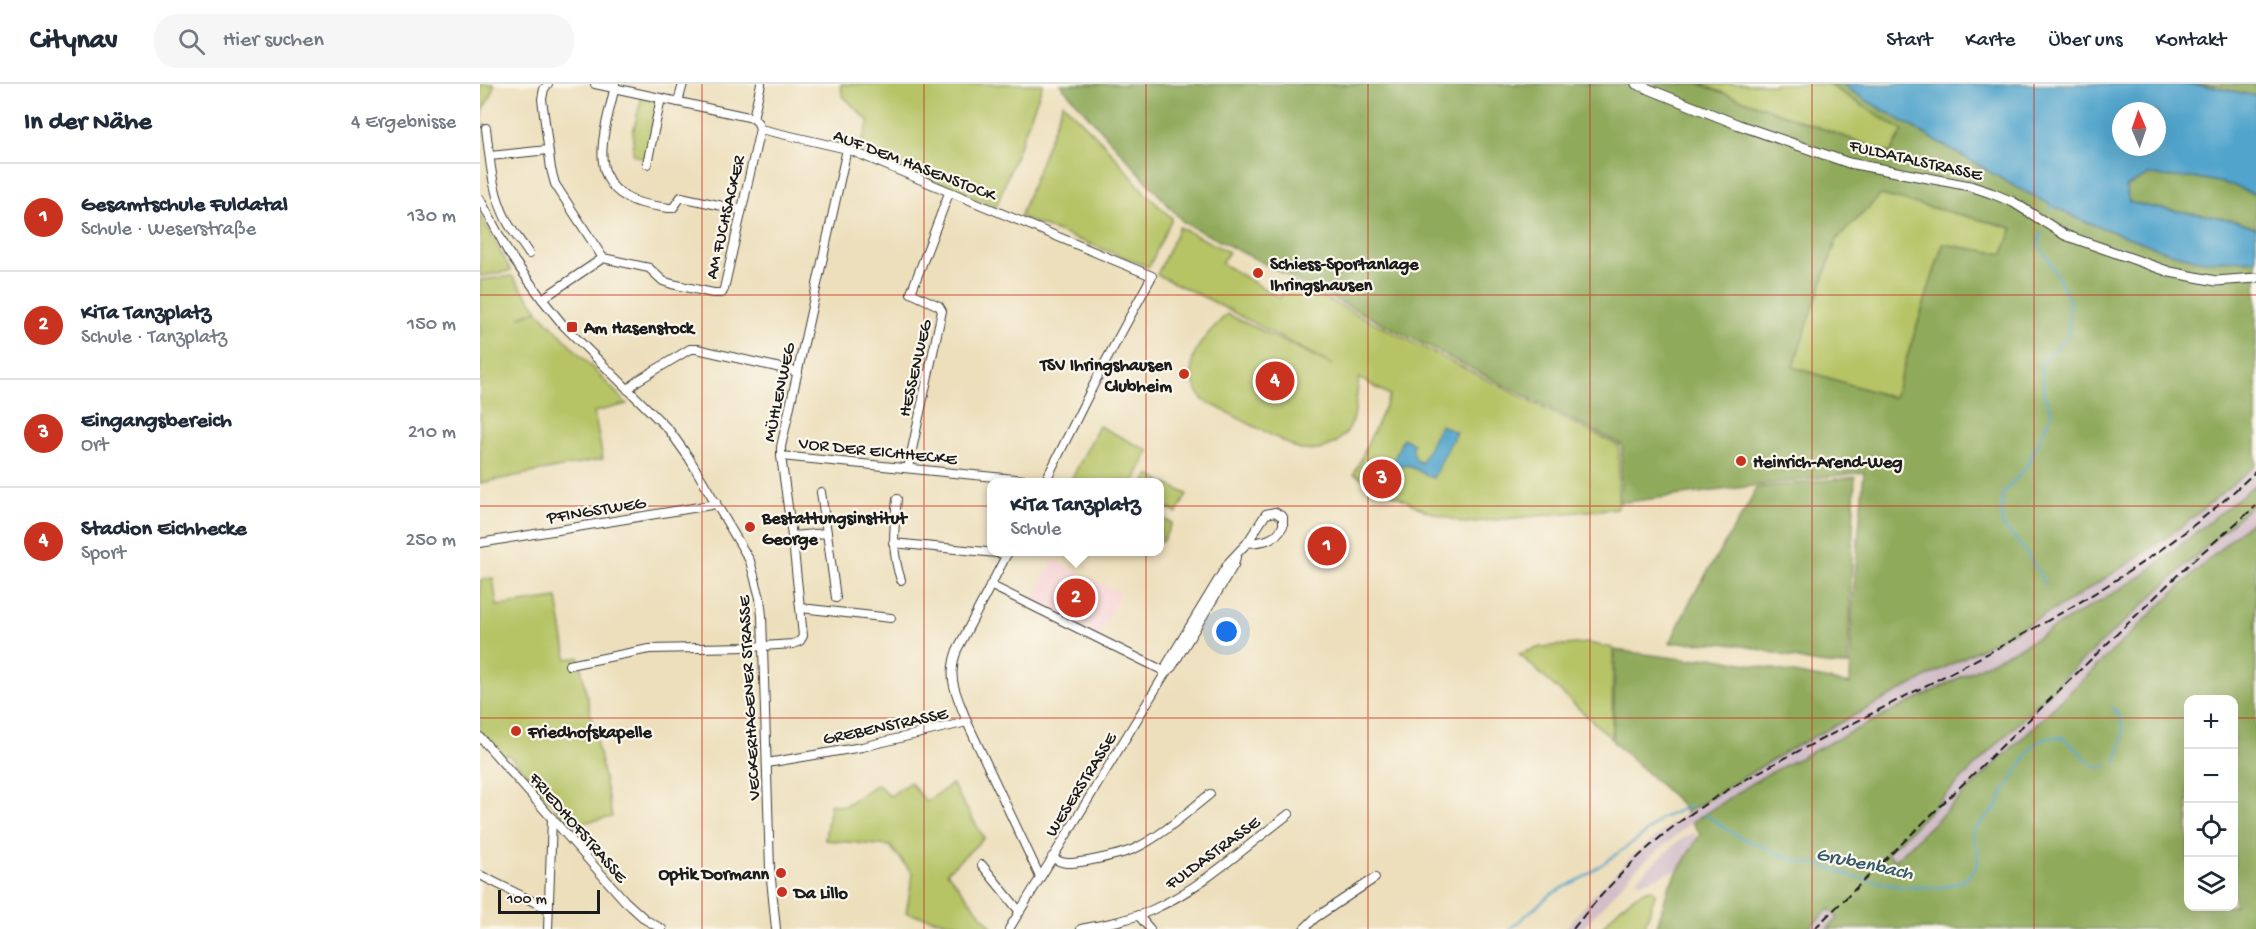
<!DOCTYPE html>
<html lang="de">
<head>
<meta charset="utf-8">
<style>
	body { margin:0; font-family:"Gochi Hand",sans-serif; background:#f6f6f7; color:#1f2937 }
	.controls { position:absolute; right:18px; bottom:18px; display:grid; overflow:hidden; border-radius:12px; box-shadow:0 6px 24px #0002 }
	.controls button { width:54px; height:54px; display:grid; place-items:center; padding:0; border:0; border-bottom:2px solid #e0e1e3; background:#fff; color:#1f2937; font:30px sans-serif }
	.compass { position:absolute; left:1632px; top:18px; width:54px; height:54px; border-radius:50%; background:#fff; box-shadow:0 6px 24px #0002; rotate:358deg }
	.scale { position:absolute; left:18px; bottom:15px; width:102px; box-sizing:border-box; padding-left:6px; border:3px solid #1c1c1c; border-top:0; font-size:16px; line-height:21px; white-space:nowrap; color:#1c1c1c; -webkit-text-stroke:4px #fbf7ec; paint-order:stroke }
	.you { position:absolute; left:747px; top:548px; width:21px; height:21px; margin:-15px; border:4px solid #fff; border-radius:50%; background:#1a73e8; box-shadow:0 0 0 9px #1a73e833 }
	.badge { display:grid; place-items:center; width:39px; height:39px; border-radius:50%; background:#c8321e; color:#fff; font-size:20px; font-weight:700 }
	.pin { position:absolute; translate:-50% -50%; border:3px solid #fff; box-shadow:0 2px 6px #0006 }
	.popup { position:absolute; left:507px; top:394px; width:177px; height:78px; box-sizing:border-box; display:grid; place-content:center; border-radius:12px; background:#fff; filter:drop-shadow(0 2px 4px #0005); font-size:20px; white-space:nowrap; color:#747a83 }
	.popup b { font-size:22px; color:#1f2937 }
	.popup::after { content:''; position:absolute; left:50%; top:100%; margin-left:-12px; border:12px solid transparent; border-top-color:#fff }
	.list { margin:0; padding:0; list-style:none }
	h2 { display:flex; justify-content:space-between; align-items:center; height:78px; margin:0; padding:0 24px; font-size:26px }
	h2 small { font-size:20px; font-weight:400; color:#747a83 }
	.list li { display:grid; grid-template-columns:39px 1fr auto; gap:18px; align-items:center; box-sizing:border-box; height:108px; padding:0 24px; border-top:2px solid #e0e1e3 }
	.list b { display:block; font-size:22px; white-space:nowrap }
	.list p { margin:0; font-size:20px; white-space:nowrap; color:#747a83 }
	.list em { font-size:20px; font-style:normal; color:#747a83 }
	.icon { flex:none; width:33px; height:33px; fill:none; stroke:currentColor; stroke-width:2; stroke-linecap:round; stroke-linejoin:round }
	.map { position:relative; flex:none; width:1776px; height:845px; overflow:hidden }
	header { display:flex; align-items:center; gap:36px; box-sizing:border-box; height:84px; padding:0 30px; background:#fff; border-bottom:2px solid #e0e1e3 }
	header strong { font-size:28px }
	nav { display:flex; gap:33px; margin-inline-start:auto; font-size:21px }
	.search { width:420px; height:54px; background:#f6f6f7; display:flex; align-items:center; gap:15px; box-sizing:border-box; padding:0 21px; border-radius:24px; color:#747a83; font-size:22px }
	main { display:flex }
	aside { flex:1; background:#fff }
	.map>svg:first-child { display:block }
</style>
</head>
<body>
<header>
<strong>Citynav</strong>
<div class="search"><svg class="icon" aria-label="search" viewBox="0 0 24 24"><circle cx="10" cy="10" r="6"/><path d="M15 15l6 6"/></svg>Hier suchen</div>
<nav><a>Start</a><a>Karte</a><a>Über uns</a><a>Kontakt</a></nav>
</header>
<main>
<aside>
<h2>In der Nähe<small>4 Ergebnisse</small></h2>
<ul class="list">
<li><span class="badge">1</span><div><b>Gesamtschule Fuldatal</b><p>Schule · Weserstraße</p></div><em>130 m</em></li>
<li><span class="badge">2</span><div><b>KiTa Tanzplatz</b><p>Schule · Tanzplatz</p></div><em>150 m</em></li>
<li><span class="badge">3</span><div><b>Eingangsbereich</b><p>Ort</p></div><em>210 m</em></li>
<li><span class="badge">4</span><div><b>Stadion Eichhecke</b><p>Sport</p></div><em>250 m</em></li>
</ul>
</aside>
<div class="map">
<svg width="1776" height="845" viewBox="0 0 1776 845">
	<rect width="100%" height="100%" fill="#fbf7ec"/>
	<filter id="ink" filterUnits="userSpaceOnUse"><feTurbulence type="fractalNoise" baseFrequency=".0167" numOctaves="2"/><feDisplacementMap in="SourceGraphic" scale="12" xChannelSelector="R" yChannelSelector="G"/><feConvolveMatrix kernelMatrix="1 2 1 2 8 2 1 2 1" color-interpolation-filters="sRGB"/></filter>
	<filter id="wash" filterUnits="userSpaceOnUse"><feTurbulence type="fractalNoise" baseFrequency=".008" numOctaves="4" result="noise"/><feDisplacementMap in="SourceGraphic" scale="24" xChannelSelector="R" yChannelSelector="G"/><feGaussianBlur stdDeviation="1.35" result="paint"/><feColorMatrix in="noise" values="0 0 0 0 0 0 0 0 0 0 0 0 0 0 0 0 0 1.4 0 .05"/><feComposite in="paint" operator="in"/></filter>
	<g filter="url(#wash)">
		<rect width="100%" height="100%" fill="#eddfbc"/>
		<path fill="#f7cfd4" d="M573,476L640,509L619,552L552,518Z"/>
		<g fill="#d2bdc8">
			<path d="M1776,381V400L1662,492L1546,560L1284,692L1212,738L1157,784L1102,845H1085L1119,805L1153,771L1206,729L1307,667L1583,521L1651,478L1705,440Z"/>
			<path d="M1776,417V434L1755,451L1694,508L1415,777L1407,769L1591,587Z"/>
			<path d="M1214,748L1225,780L1187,789L1161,799L1156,795L1199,757Z"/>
			<path d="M1349,825L1359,834L1347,845H1328Z"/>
		</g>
		<g fill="#b6c466" stroke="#697041" stroke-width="1.5">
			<path d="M0,0H14L12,11L3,24L1,53Z"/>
			<path d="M361,0H563L516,123L379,65L389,38L362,11Z"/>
			<path d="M1219,0H1348L1423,47L1410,70Z"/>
			<path d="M162,12L179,15L166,75L153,71V48Z"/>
			<path d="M583,19L627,63L665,109L692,134L669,183L540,133Z"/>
			<path d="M1401,111L1533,144L1524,170L1463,160L1414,314L1312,283L1357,155Z"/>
			<path d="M0,130L31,187L0,192Z"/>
			<path d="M699,143L749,168L741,179L800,214L809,196L1139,362L1138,424L984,439L944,426L874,390L910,311L879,294L874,334L867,348L856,359L839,366H820L723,316C697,279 719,258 747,230L853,281L730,216L677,191Z"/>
			<path d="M32,192L58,226L40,233L58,227L147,320L114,328L123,375L0,399V196Z"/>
			<path d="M619,342L669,367L654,398H590Z"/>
			<path d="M669,391L707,410L697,429L680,420V398H665Z"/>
			<path d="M680,433L692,439L682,458L680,457Z"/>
			<path d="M13,494L17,522L77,514L87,575L99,573L132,733L91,741L29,671L21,672L0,647V496Z"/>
			<path d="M1108,559L1133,564L1132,655L1039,570L1061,563Z"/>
			<path d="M430,698L446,718L472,700L504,754L467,788L513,845H499L426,829L433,790L410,762L345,756L350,720L364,722L397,700L410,712Z"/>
			<path d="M1170,805L1174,806L1175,811L1164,845H1121C1134,828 1149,812 1170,805Z"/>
		</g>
		<g fill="#90aa5b" stroke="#56633c" stroke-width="1.5" fill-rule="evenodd">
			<path d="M580,0H1219L1410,69L1423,47L1348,0H1362L1386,16L1534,102L1601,136L1691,169L1764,177L1776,176V381L1705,440L1651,478L1583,521L1307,667L1206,729L1199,718L1133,658L1135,566L1210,576L1232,573L1370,600L1372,527L1384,388L1140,419L1142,361L704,139ZM1401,111L1533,144L1523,170L1463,160L1414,314L1313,283L1357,155Z"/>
			<path d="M1697,0H1776V12L1734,3Z"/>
			<path d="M1669,91L1724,95L1752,101L1776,111V144C1736,128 1691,129 1649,118L1645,103Z"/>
			<path d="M1375,393L1368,581C1336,582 1309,572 1278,565C1249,558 1220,558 1190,559L1212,513L1268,421L1276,404Z"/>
			<path d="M1776,400V417L1591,587L1407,769L1415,776L1694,508L1755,451L1776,434V845H1347L1358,834L1349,825L1328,845H1176L1189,802L1220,750L1212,738L1284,692L1546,560L1625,514L1662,492ZM1708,616H1754V822H1708Z"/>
		</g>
		<g fill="#51a4cc" stroke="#366074" stroke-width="1.5" fill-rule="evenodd">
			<path d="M1362,0H1697L1734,3L1776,12V111L1752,101L1724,95L1669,91L1645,103L1649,118C1691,130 1736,128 1776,144V176L1724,177L1691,169L1601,136L1534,102L1386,16ZM1641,27H1677V63H1641Z"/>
			<path d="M960,341L976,348L953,394L927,381L922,383L913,378L923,354L934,360L932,364L936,376L941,379Z"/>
		</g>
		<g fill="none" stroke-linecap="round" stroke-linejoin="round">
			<g stroke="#51a4cc" stroke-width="2">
				<path d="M1571,126L1573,120"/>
				<path d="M1562,149L1558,160L1568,174L1590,217L1588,252L1561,279L1564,310L1572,329L1546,383L1522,410V441L1545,466L1565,500"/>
				<path d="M1632,623C1648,638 1643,661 1635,679"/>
				<path d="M1224,730L1257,752L1322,779L1338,780L1374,793L1422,803H1464L1483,797L1497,783L1498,767L1492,749L1505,734L1517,724L1522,711L1552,663L1564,654L1583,653L1614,682L1626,683"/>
				<path d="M1030,845L1071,810L1104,793L1162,752L1180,735L1211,721"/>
			</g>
		</g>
	</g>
	<g filter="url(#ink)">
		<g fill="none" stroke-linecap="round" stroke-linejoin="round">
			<g stroke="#3b3934" stroke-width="10">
				<g id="minor">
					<path d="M68,0L64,5L62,15L71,85L75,100L123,174"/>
					<path d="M115,0L273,34L278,39L280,45L367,65L672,192L621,286L565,398"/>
					<path d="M135,1C128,39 103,95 152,116C163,121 177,122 189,124H193L201,113L261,126"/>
					<path d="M198,18L203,0"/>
					<path d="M273,34L281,0"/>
					<path d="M6,44C10,77 12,110 28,139C34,150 43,160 49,170"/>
					<path d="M10,72L68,66"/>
					<path d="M167,80L181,14"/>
					<path d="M0,115L28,168L62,215L84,242L189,346L209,374L270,477L280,514L282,532L290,785L296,845"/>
					<path d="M123,174L169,184L183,197L192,200L233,209H242L244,205L280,45"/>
					<path d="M62,215L123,174"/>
					<path d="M148,306L157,297L210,265H217L318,288"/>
					<path d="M301,372L565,398"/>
					<path d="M428,384L462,227L459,222L431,209L469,109"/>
					<path d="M341,408L347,449"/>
					<path d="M417,415C414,445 411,467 421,496"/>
					<path d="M312,452L347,449L356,514"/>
					<path d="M0,459L231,421L236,418"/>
					<path d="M413,459L527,470"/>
					<path d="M510,501L686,588"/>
					<path d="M321,524L411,534"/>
					<path d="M89,581L169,565L268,563L313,560L320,557L323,552L314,467L301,372V363L367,65"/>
					<path d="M686,588L692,583L754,481L756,473"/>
					<path d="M487,638L560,793"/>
					<path d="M0,653L145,817L166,836L182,845"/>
					<path d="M287,679L382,663L487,638C477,610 466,596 477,566L528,468"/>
					<path d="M572,773C584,782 593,779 607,777C623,774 641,771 656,764C683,751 707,728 730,710"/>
					<path d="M502,781L540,828"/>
					<path d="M0,791L68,825"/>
					<path d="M658,831L670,845"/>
					<path d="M68,845L72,734"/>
					<path d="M529,845L686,588L687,580L749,478L767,459L786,430L795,428L803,433V442C795,457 782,458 767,459"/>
					<path d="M601,845C625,840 650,836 672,826C723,803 765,763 809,730"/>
					<path d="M824,845L835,834L895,794"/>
				</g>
			</g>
			<g stroke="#3b3934" stroke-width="11">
				<path id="major" d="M1156,0L1259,41L1369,79L1490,102L1511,109L1533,118L1585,151L1690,188L1736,197L1776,194"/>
			</g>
			<use href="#minor" stroke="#fff" stroke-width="8"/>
			<use href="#major" stroke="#fff" stroke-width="9"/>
			<g stroke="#1c1c1c" stroke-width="2" stroke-dasharray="9 4.5" stroke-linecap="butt">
				<path d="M1093,845C1125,805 1163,764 1205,734C1262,693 1328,663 1391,630C1525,560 1666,494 1776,387"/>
				<path d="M1334,845L1709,480L1776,422"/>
			</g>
		</g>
	</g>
	<path fill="none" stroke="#c8321e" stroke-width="1.5" stroke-opacity="0.55" d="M222,0V845M444,0V845M666,0V845M888,0V845M1110,0V845M1332,0V845M1554,0V845M0,211H1776M0,422H1776M0,634H1708M1754,634H1776"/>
	<g fill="#c8321e" stroke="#fbf7ec" stroke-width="2">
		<circle cx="778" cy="189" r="6"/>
		<rect x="86" y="237" width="12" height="12" rx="3"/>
		<circle cx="704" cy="290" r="6"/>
		<circle cx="1261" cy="377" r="6"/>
		<circle cx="270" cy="443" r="6"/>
		<circle cx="36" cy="647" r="6"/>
		<circle cx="301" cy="789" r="6"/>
		<circle cx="302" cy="808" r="6"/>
	</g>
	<g text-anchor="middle" stroke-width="4.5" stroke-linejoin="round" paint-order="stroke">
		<g font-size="18" fill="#1c1c1c" stroke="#fbf7ec">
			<text transform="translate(1436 75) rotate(13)" y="6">FULDATALSTRASSE</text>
			<text transform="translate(435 80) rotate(21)" y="6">AUF DEM HASENSTOCK</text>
			<text transform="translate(244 133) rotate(-77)" y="6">AM FUCHSACKER</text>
			<text transform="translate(434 284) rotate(-77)" y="6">HESSENWEG</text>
			<text transform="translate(298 308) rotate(-78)" y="6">MÜHLENWEG</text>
			<text transform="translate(398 366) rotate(6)" y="6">VOR DER EICHHECKE</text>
			<text transform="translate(116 425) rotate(-9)" y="6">PFINGSTWEG</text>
			<text transform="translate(268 614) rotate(-93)" y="6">VECKERHAGENER STRASSE</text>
			<text transform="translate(405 641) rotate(-12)" y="6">GREBENSTRASSE</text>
			<text transform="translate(600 700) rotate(-58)" y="6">WESERSTRASSE</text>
			<text transform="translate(99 743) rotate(49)" y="6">FRIEDHOFSTRASSE</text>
			<text transform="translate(732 768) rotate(-36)" y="6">FULDASTRASSE</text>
		</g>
		<g font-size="18" font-weight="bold" fill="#1c1c1c" stroke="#fbf7ec" text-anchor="start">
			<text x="790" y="185">Schiess-Sportanlage<tspan x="790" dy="21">Ihringshausen</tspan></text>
			<text x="104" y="249">Am Hasenstock</text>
			<text x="692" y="286" text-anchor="end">TSV Ihringshausen<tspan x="692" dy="21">Clubheim</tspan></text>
			<text x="1273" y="383">Heinrich-Arend-Weg</text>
			<text x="282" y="439">Bestattungsinstitut<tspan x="282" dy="21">George</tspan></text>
			<text x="48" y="653">Friedhofskapelle</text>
			<text x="289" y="795" text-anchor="end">Optik Dormann</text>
			<text x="314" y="814">Da Lillo</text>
		</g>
		<g font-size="20" font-style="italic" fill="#34596b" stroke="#fbf7ec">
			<text transform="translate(1385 778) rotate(12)" y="7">Grubenbach</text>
		</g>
	</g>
</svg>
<div class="controls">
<button>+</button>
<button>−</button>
<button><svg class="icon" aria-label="locate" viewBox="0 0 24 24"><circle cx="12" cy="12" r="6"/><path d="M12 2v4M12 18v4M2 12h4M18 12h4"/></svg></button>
<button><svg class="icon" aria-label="layers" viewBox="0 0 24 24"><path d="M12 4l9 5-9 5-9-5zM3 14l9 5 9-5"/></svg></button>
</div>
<svg class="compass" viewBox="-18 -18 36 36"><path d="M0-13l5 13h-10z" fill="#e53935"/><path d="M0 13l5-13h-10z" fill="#747a83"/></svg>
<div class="scale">100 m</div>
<div class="you"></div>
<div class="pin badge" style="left:847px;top:462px">1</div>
<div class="pin badge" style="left:596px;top:514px">2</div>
<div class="popup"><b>KiTa Tanzplatz</b>Schule</div>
<div class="pin badge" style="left:902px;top:395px">3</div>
<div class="pin badge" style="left:795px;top:297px">4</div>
</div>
</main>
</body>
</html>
